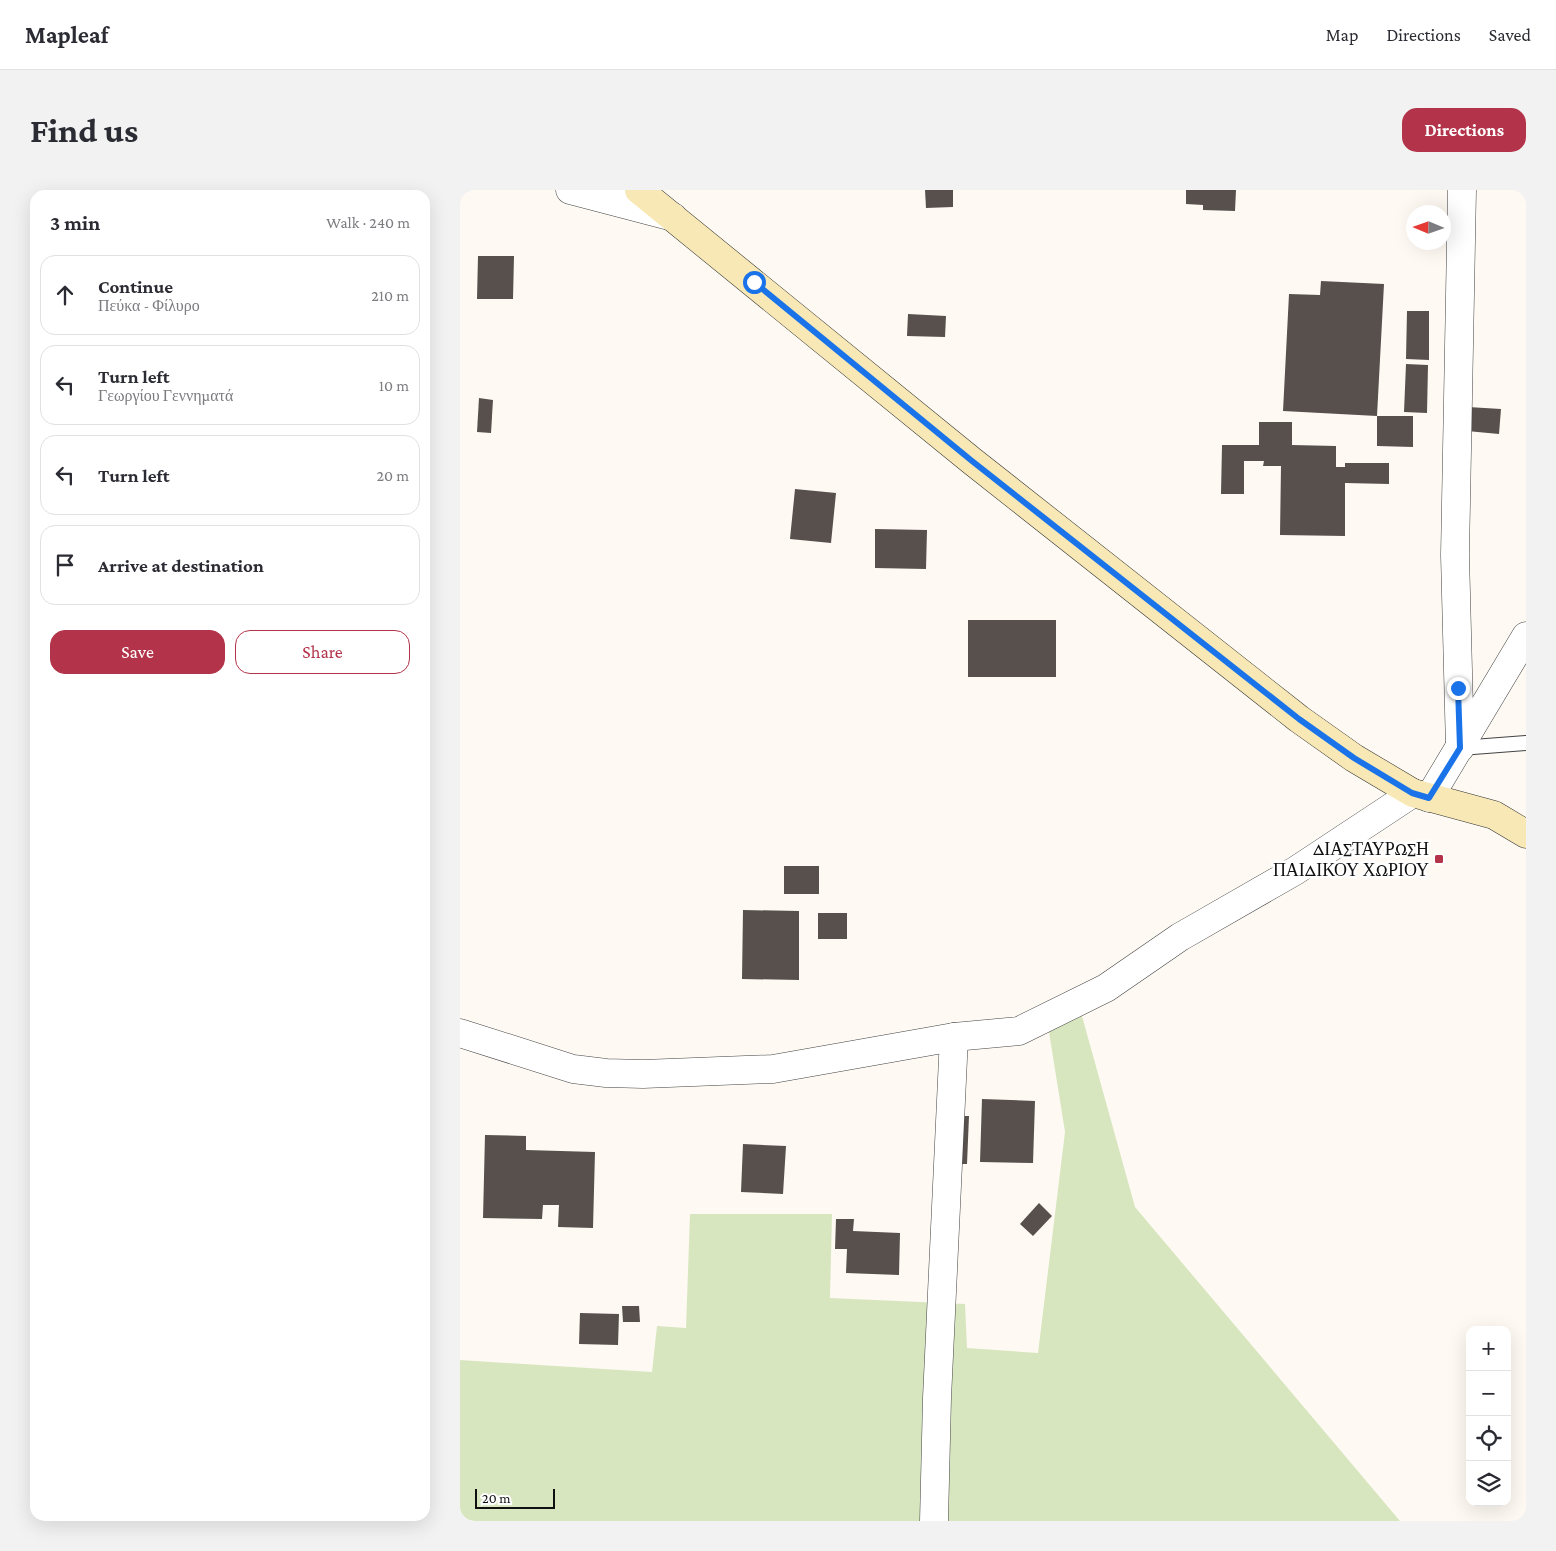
<!DOCTYPE html>
<html lang="en">
<head>
<meta charset="utf-8">
<style>
	body { margin:0; font-family:"Crimson Pro",serif; background:#f2f2f3; color:#2b2b33 }
	.controls { position:absolute; right:15px; bottom:15px; display:grid; overflow:hidden; border-radius:10px; box-shadow:0 5px 20px #0002 }
	.controls button { width:45px; height:45px; display:grid; place-items:center; padding:0; border:0; border-bottom:1px solid #e1e1e2; background:#fff; color:#2b2b33; font:25px sans-serif }
	.compass { position:absolute; left:946px; top:15px; width:45px; height:45px; border-radius:50%; background:#fff; box-shadow:0 5px 20px #0002; rotate:272deg }
	.scale { position:absolute; left:15px; bottom:12px; width:80px; box-sizing:border-box; padding-left:5px; border:2px solid #101010; border-top:0; font-size:14px; line-height:18px; white-space:nowrap; color:#101010; -webkit-text-stroke:4px #fff; paint-order:stroke }
	.stop { position:absolute; width:15px; height:15px; margin:-11px; border:4px solid #1a73e8; border-radius:50%; background:#fff }
	.stop.end { background:#1a73e8; border-color:#fff; box-shadow:0 1px 5px #0008 }
	.list { margin:0; padding:0; list-style:none }
	h2 { display:flex; justify-content:space-between; align-items:center; height:65px; margin:0; padding:0 20px; font-size:21px }
	h2 small { font-size:16px; font-weight:400; color:#7c7c81 }
	.list li { display:grid; grid-template-columns:32px 1fr auto; gap:15px; align-items:center; box-sizing:border-box; height:80px; margin:0 10px 10px; padding:0 10px; border:1px solid #e1e1e2; border-radius:15px }
	.list b { display:block; font-size:19px; white-space:nowrap }
	.list p { margin:0; font-size:16px; white-space:nowrap; color:#7c7c81 }
	.list em { font-size:16px; font-style:normal; color:#7c7c81 }
	.actions { display:flex; gap:10px; padding:15px 20px }
	.actions a { flex:1; padding:11px 0; border:1px solid #b3344a; border-radius:15px; text-align:center; font-size:18px; color:#b3344a }
	.actions .main { background:#b3344a; color:#fff }
	.icon { flex:none; width:28px; height:28px; fill:none; stroke:currentColor; stroke-width:2; stroke-linecap:round; stroke-linejoin:round }
	.map { position:relative; flex:none; width:1066px; height:1331px; overflow:hidden; border-radius:15px }
	header { display:flex; align-items:center; gap:30px; box-sizing:border-box; height:70px; padding:0 25px; background:#fff; border-bottom:1px solid #e1e1e2 }
	header strong { font-size:24px }
	nav { display:flex; gap:28px; margin-inline-start:auto; font-size:18px }
	.intro { display:flex; align-items:center; justify-content:space-between; box-sizing:border-box; height:120px; padding:0 30px }
	h1 { margin:0; font-size:35px }
	.button { padding:12px 22px; border-radius:15px; background:#b3344a; color:#fff; font-size:18px; font-weight:700 }
	main { display:flex; gap:30px; padding:0 30px }
	aside { flex:1; background:#fff; border-radius:15px; box-shadow:0 5px 20px #0002 }
	.map>svg:first-child { display:block }
</style>
</head>
<body>
<header>
<strong>Mapleaf</strong>
<nav><a>Map</a><a>Directions</a><a>Saved</a></nav>
</header>
<div class="intro"><h1>Find us</h1><a class="button">Directions</a></div>
<main>
<aside>
<h2>3 min<small>Walk · 240 m</small></h2>
<ul class="list">
<li><svg class="icon" aria-label="ahead" viewBox="0 0 24 24"><path d="M12 20V5M6 11l6-6 6 6"/></svg><div><b>Continue</b><p>Πεύκα - Φίλυρο</p></div><em>210 m</em></li>
<li><svg class="icon" aria-label="left" viewBox="0 0 24 24"><path d="M17 20v-9H6M10 6l-5 5 5 5"/></svg><div><b>Turn left</b><p>Γεωργίου Γεννηματά</p></div><em>10 m</em></li>
<li><svg class="icon" aria-label="left" viewBox="0 0 24 24"><path d="M17 20v-9H6M10 6l-5 5 5 5"/></svg><div><b>Turn left</b></div><em>20 m</em></li>
<li><svg class="icon" aria-label="arrive" viewBox="0 0 24 24"><path d="M6 21V4h12l-3 4 3 4H6"/></svg><div><b>Arrive at destination</b></div></li>
</ul>
<div class="actions"><a class="main">Save</a><a>Share</a></div>
</aside>
<div class="map">
<svg width="1066" height="1331" viewBox="0 0 1066 1331">
	<rect width="100%" height="100%" fill="#fefaf3"/>
	<path fill="#d8e6bf" d="M622,826L675,1017L940,1331H0V1170L192,1182L197,1136L226,1138L230,1024H372L370,1108L505,1114L507,1158L578,1163L605,942L589,842Z"/>
	<g fill="#57504d">
		<path d="M465,0H493V17L466,18Z"/>
		<path d="M726,0H776L775,21L743,20V15L726,14Z"/>
		<path d="M18,66H54L53,109H17Z"/>
		<path d="M861,91L924,94L917,226L823,221L829,104L860,105Z"/>
		<path d="M947,121H969V170L946,169Z"/>
		<path d="M448,124L486,126L485,147L447,146Z"/>
		<path d="M946,174L968,175L967,223L944,222Z"/>
		<path d="M19,208L33,210L31,243L17,242Z"/>
		<path d="M1008,217L1041,219L1039,244L1007,241Z"/>
		<path d="M917,226H953V257L917,256Z"/>
		<path d="M799,232H832V255L876,256V277H885V273H929V294L885,293V346L820,345L821,276H803L804,271H784V304H761L762,255H799Z"/>
		<path d="M335,299L376,303L371,353L330,349Z"/>
		<path d="M415,339L467,340L466,379L415,378Z"/>
		<rect x="508" y="430" width="88" height="57"/>
		<rect x="324" y="676" width="35" height="28"/>
		<path d="M283,720L339,721V790L282,789Z"/>
		<rect x="358" y="723" width="29" height="26"/>
		<path d="M522,909L575,911L573,973L520,972Z"/>
		<path d="M494,926H509L507,974H492Z"/>
		<path d="M25,945L66,946V960L135,962L133,1038L98,1037L99,1015H83L82,1029L23,1028Z"/>
		<path d="M283,954L326,956L323,1004L281,1002Z"/>
		<path d="M579,1013L592,1026L573,1046L560,1034Z"/>
		<path d="M376,1029H394L393,1041L440,1043L439,1085L386,1083L387,1059H375Z"/>
		<path d="M162,1116H179L180,1132H163Z"/>
		<path d="M120,1123L159,1124L158,1155L119,1154Z"/>
	</g>
	<g fill="none" stroke-linecap="round" stroke-linejoin="round">
		<g stroke="#434343" stroke-width="16">
			<path id="service" d="M1000,558L1066,553"/>
		</g>
		<g stroke="#434343" stroke-width="29">
			<g id="minor">
				<path d="M110,0L213,27"/>
				<path d="M1000,558L995,365L1002,0"/>
				<path d="M969,608L1066,446"/>
				<path d="M0,843L113,879L146,883L183,884L313,879L494,847L559,841L646,798L720,747L835,681L953,603"/>
				<path d="M474,1331L477,1208L494,847"/>
			</g>
		</g>
		<g stroke="#323232" stroke-width="29">
			<path id="secondary" d="M179,0L512,271L839,529L894,568L953,603L1034,625L1066,644"/>
		</g>
		<use href="#service" stroke="#fff" stroke-width="14"/>
		<use href="#minor" stroke="#fff" stroke-width="28"/>
		<use href="#secondary" stroke="#f7e8b5" stroke-width="28"/>
	</g>
	<g fill="none" stroke-linecap="round" stroke-linejoin="round">
		<path stroke="#1a73e8" stroke-width="6" d="M294,92L512,271L839,529L894,568L952,603L969,608L1000,558L998,498"/>
	</g>
	<rect fill="#b3344a" stroke="#fff" stroke-width="2" x="974" y="664" width="10" height="10" rx="2.5"/>
	<g text-anchor="middle" stroke-width="5" stroke-linejoin="round" paint-order="stroke">
		<g font-size="18" fill="#101010" stroke="#fff" text-anchor="end">
			<text x="969" y="665">ΔΙΑΣΤΑΥΡΩΣΗ<tspan x="969" dy="21">ΠΑΙΔΙΚΟΥ ΧΩΡΙΟΥ</tspan></text>
		</g>
	</g>
</svg>
<div class="controls">
<button>+</button>
<button>−</button>
<button><svg class="icon" aria-label="locate" viewBox="0 0 24 24"><circle cx="12" cy="12" r="6"/><path d="M12 2v4M12 18v4M2 12h4M18 12h4"/></svg></button>
<button><svg class="icon" aria-label="layers" viewBox="0 0 24 24"><path d="M12 4l9 5-9 5-9-5zM3 14l9 5 9-5"/></svg></button>
</div>
<svg class="compass" viewBox="-18 -18 36 36"><path d="M0-13l5 13h-10z" fill="#e53935"/><path d="M0 13l5-13h-10z" fill="#7c7c81"/></svg>
<div class="scale">20 m</div>
<div class="stop" style="left:294px;top:92px"></div>
<div class="stop end" style="left:998px;top:498px"></div>
</div>
</main>
</body>
</html>
